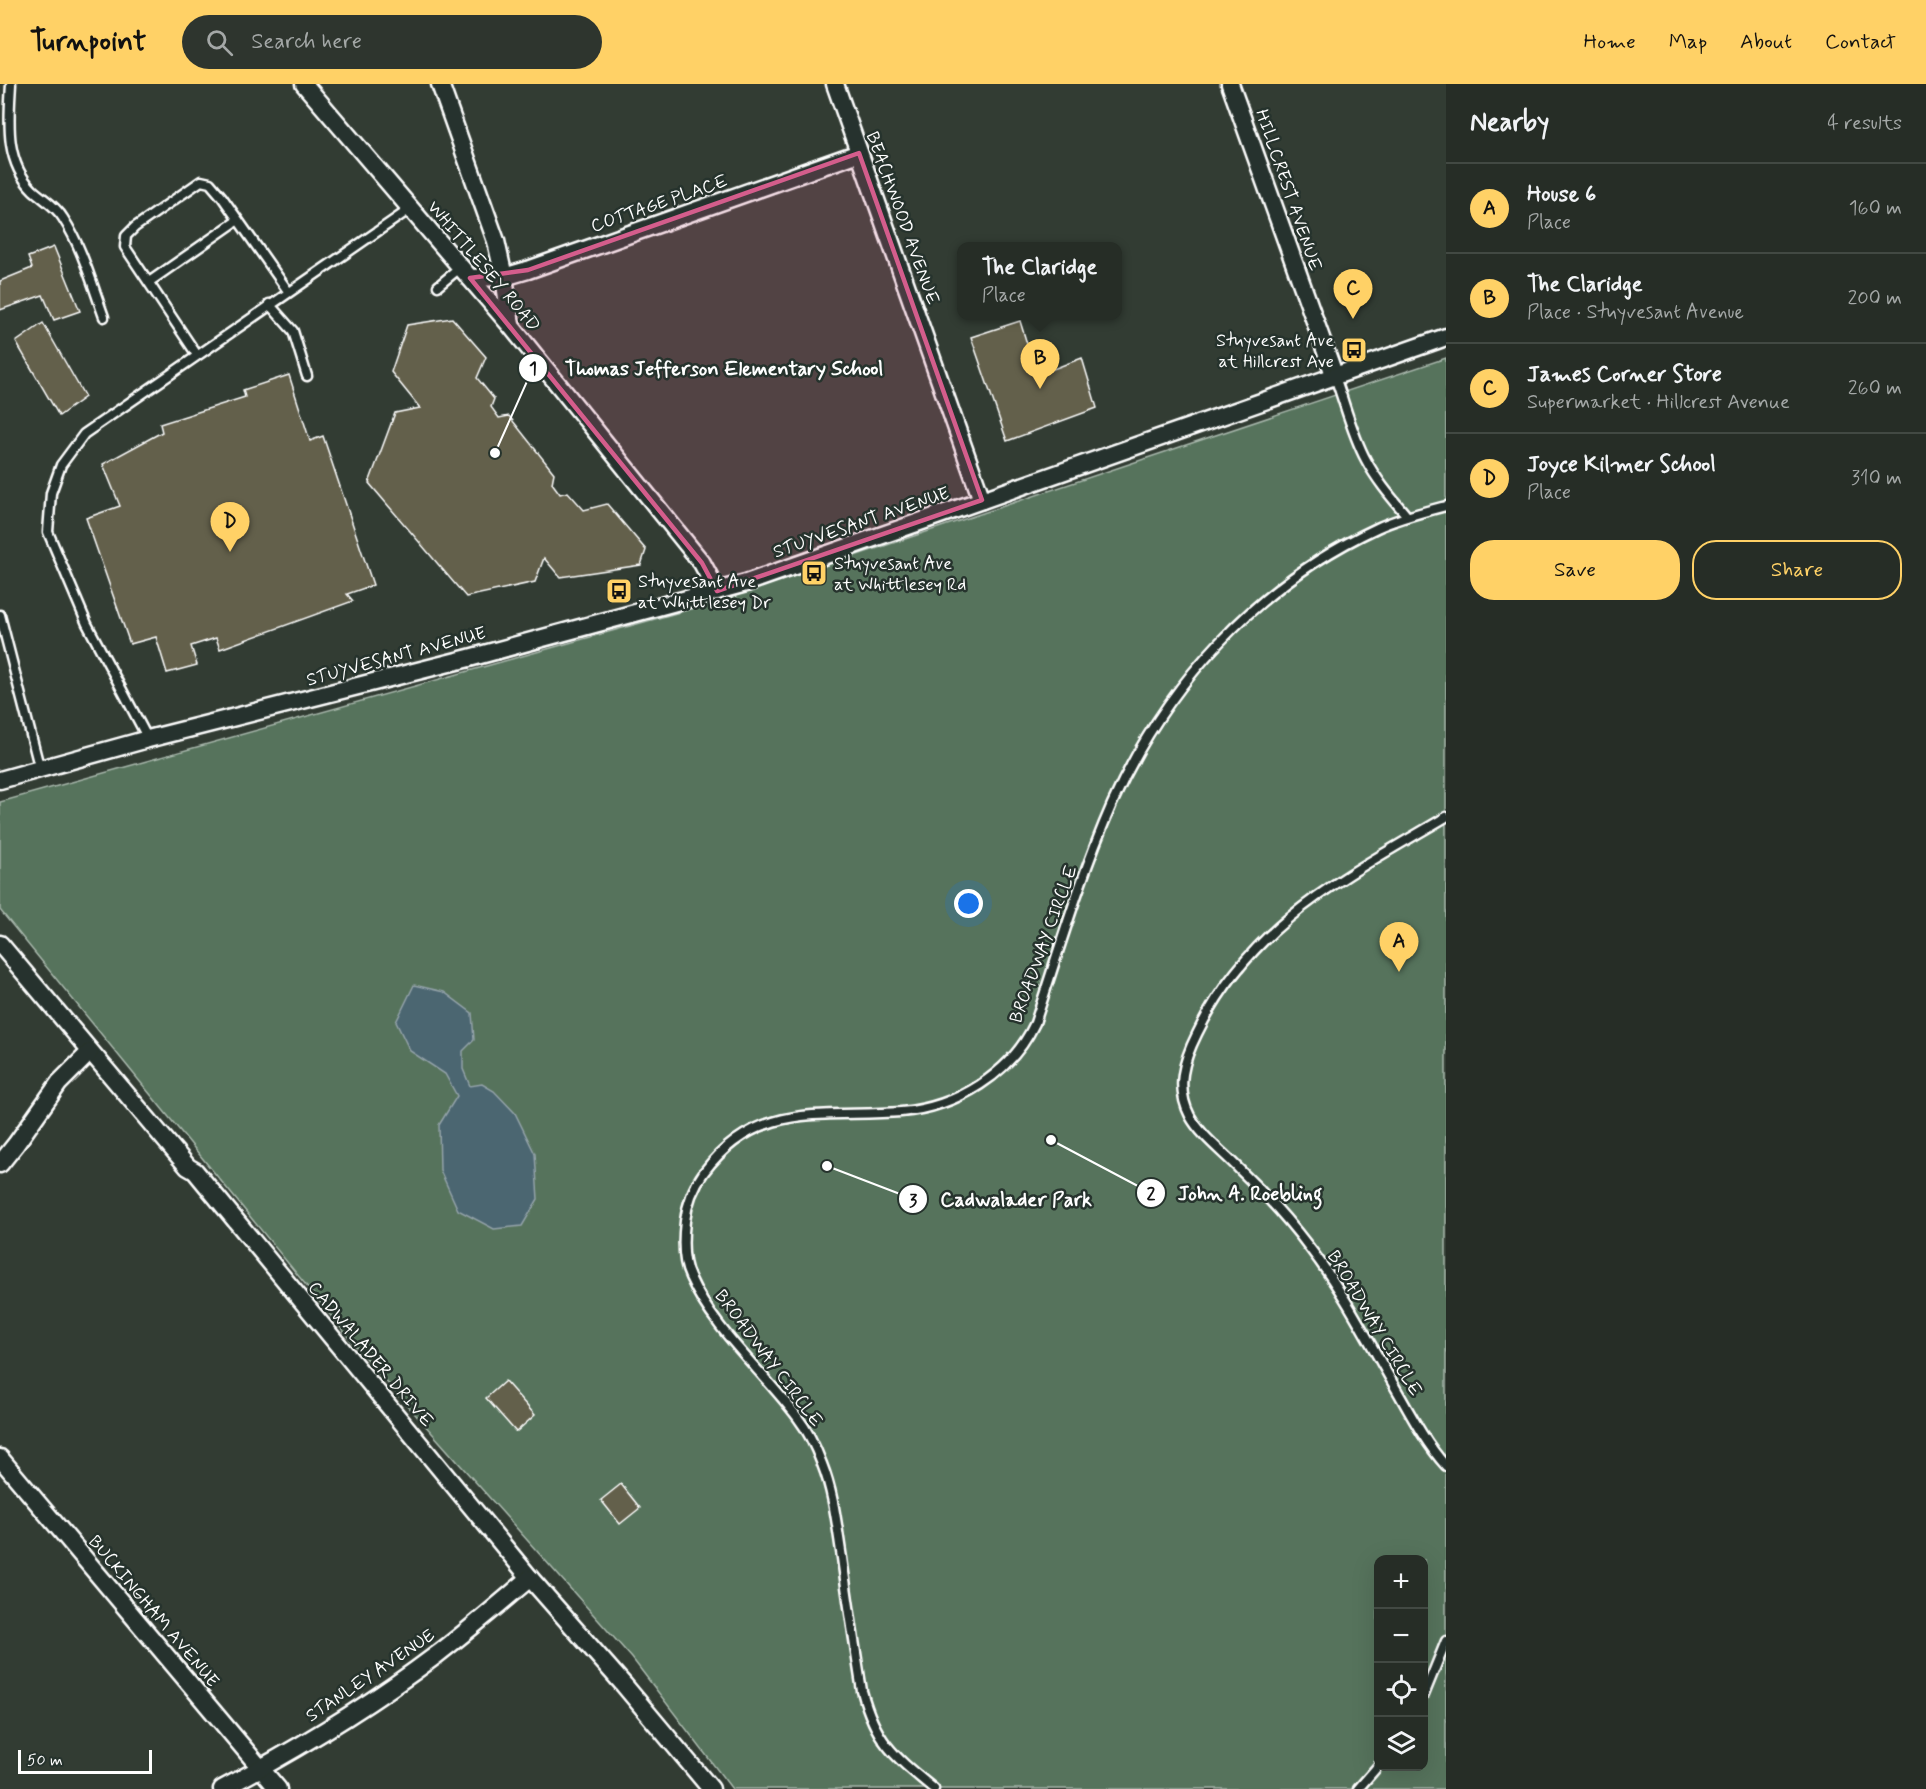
<!DOCTYPE html>
<html lang="en">
<head>
<meta charset="utf-8">
<style>
	body { margin:0; font-family:Mynerve,sans-serif; background:#2e352e; color:#f1f3f6 }
	.controls { position:absolute; right:18px; bottom:18px; display:grid; overflow:hidden; border-radius:12px; box-shadow:0 6px 24px #0002 }
	.controls button { width:54px; height:54px; display:grid; place-items:center; padding:0; border:0; border-bottom:2px solid #424943; background:#262d26; color:#f1f3f6; font:30px sans-serif }
	.scale { position:absolute; left:18px; bottom:15px; width:134px; box-sizing:border-box; padding-left:6px; border:3px solid #fff; border-top:0; font-size:16px; line-height:21px; white-space:nowrap; color:#fff; -webkit-text-stroke:4px #26332d; paint-order:stroke }
	.you { position:absolute; left:969px; top:820px; width:21px; height:21px; margin:-15px; border:4px solid #fff; border-radius:50%; background:#1a73e8; box-shadow:0 0 0 9px #1a73e833 }
	.badge { display:grid; place-items:center; width:39px; height:39px; border-radius:50%; background:#ffd166; color:#111; font-size:20px; font-weight:700 }
	.pin { position:absolute; translate:-50% -50px; filter:drop-shadow(0 2px 3px #0008) }
	.pin::after { content:''; position:absolute; top:32px; width:21px; height:18px; background:inherit; clip-path:polygon(0 0,100% 0,50% 100%) }
	.popup { position:absolute; left:957px; top:158px; width:165px; height:78px; box-sizing:border-box; display:grid; place-content:center; border-radius:12px; background:#262d26; filter:drop-shadow(0 2px 4px #0005); font-size:20px; white-space:nowrap; color:#a4a8a7 }
	.popup b { font-size:22px; color:#f1f3f6 }
	.popup::after { content:''; position:absolute; left:50%; top:100%; margin-left:-12px; border:12px solid transparent; border-top-color:#262d26 }
	.list { margin:0; padding:0; list-style:none }
	h2 { display:flex; justify-content:space-between; align-items:center; height:78px; margin:0; padding:0 24px; font-size:26px }
	h2 small { font-size:20px; font-weight:400; color:#a4a8a7 }
	.list li { display:grid; grid-template-columns:39px 1fr auto; gap:18px; align-items:center; box-sizing:border-box; height:90px; padding:0 24px; border-top:2px solid #424943 }
	.list b { display:block; font-size:22px; white-space:nowrap }
	.list p { margin:0; font-size:20px; white-space:nowrap; color:#a4a8a7 }
	.list em { font-size:20px; font-style:normal; color:#a4a8a7 }
	.actions { display:flex; gap:12px; padding:18px 24px }
	.actions a { flex:1; padding:14px 0; border:2px solid #ffd166; border-radius:24px; text-align:center; font-size:21px; color:#ffd166 }
	.actions .main { background:#ffd166; color:#111 }
	.icon { flex:none; width:33px; height:33px; fill:none; stroke:currentColor; stroke-width:2; stroke-linecap:round; stroke-linejoin:round }
	.map { position:relative; flex:none; width:1446px; height:1705px; overflow:hidden }
	header { display:flex; align-items:center; gap:36px; box-sizing:border-box; height:84px; padding:0 30px; background:#ffd166; color:#111 }
	header strong { font-size:28px }
	nav { display:flex; gap:33px; margin-inline-start:auto; font-size:21px }
	.search { width:420px; height:54px; background:#2e352e; display:flex; align-items:center; gap:15px; box-sizing:border-box; padding:0 21px; border-radius:33px; color:#a4a8a7; font-size:22px }
	main { display:flex }
	aside { flex:1; background:#262d26 }
	.map>svg:first-child { display:block }
</style>
</head>
<body>
<header>
<strong>Turnpoint</strong>
<div class="search"><svg class="icon" aria-label="search" viewBox="0 0 24 24"><circle cx="10" cy="10" r="6"/><path d="M15 15l6 6"/></svg>Search here</div>
<nav><a>Home</a><a>Map</a><a>About</a><a>Contact</a></nav>
</header>
<main>
<div class="map">
<svg width="1446" height="1705" viewBox="0 0 1446 1705">
	<rect width="100%" height="100%" fill="#323c33"/>
	<filter id="ink" filterUnits="userSpaceOnUse"><feTurbulence type="fractalNoise" baseFrequency=".0167" numOctaves="2"/><feDisplacementMap in="SourceGraphic" scale="12" xChannelSelector="R" yChannelSelector="G"/><feConvolveMatrix kernelMatrix="1 2 1 2 8 2 1 2 1" color-interpolation-filters="sRGB"/></filter>
	<g filter="url(#ink)">
		<path fill="#56735c" stroke="#aab9ae" stroke-width="1.5" fill-rule="evenodd" d="M1446,274V1705H732L632,1574L367,1276L0,826V718L723,516ZM1378,1476H1424V1682H1378Z"/>
		<path fill="#4c6671" stroke="#94a3aa" stroke-width="1.5" d="M414,901L444,908L472,929L474,956L463,967V985L470,1002L482,1000L494,1007L515,1029L535,1070L538,1115L522,1142L494,1145L458,1126L440,1086L439,1041L457,1012L445,990L410,967L396,938Z"/>
		<g fill="#63604c" stroke="#fff" stroke-width="1.5">
			<path d="M54,163L80,227L54,236L43,211L0,226V197L32,184L28,173Z"/>
			<path d="M452,234L486,273L477,294L494,315L491,323L499,334L509,332L554,389L552,399L560,410L568,408L584,426L607,420L646,466L641,481L560,493L544,474L535,498L466,513L369,399L395,329L420,324L391,288L407,241Z"/>
			<path d="M1020,237L1034,283L1048,287L1082,274L1097,324L1007,357L971,253Z"/>
			<path d="M43,239L85,313L59,332L16,258Z"/>
			<path d="M289,291L310,357L323,352L373,501L347,510L353,517L220,565L216,554L191,562L197,581L167,589L156,553L130,560L86,434L120,422L103,380L162,348L160,340L245,313L243,306Z"/>
			<path d="M505,1297L535,1331L516,1348L486,1314Z"/>
			<path d="M621,1400L640,1424L620,1440L601,1416Z"/>
		</g>
		<g fill="none" stroke-linecap="round" stroke-linejoin="round">
			<g stroke="#fff" stroke-width="13">
				<g id="service">
					<path d="M11,0C9,36 4,77 33,106C43,115 56,122 63,134C82,163 92,200 104,233"/>
					<path d="M149,198L238,136"/>
					<path d="M438,202L461,183"/>
					<path d="M269,220L293,247L307,292"/>
					<path d="M197,271L125,163L126,152L135,143L201,97L210,99L222,113L288,207"/>
					<path d="M1335,293C1345,320 1352,350 1366,376C1377,397 1392,414 1407,432"/>
					<path d="M0,531L40,686"/>
					<path d="M148,655L87,540L48,448L51,409L61,381L84,350L410,125"/>
					<path d="M1446,733C1345,793 1251,838 1197,950C1184,976 1175,1003 1190,1032C1201,1052 1223,1068 1239,1085C1264,1109 1288,1135 1309,1163C1344,1208 1370,1260 1399,1310C1413,1335 1427,1361 1446,1382"/>
					<path d="M1424,1611L1446,1557"/>
					<path d="M934,1705C894,1672 876,1659 862,1607C855,1563 848,1518 842,1474C837,1443 834,1410 822,1380C816,1364 808,1347 798,1334C763,1287 714,1247 690,1193C682,1177 683,1154 685,1137C687,1120 694,1102 704,1088C758,1016 824,1034 901,1028C957,1023 1011,990 1035,939C1059,866 1081,791 1112,720C1165,601 1257,500 1377,444C1399,434 1423,428 1446,422"/>
					<path d="M1358,1705L1378,1682"/>
				</g>
			</g>
			<g stroke="#fff" stroke-width="21">
				<g id="minor">
					<path d="M304,0L511,242L702,479L717,507"/>
					<path d="M440,0L496,157L504,193L511,241"/>
					<path d="M835,0L982,416"/>
					<path d="M1230,0L1335,293"/>
					<path d="M470,194L504,193L528,186L859,69"/>
					<path d="M0,696L148,655L469,574L746,499L1446,253"/>
					<path d="M0,860L188,1083L195,1087L530,1494L624,1601L711,1705"/>
					<path d="M0,1080L16,1060L59,999L90,968"/>
					<path d="M0,1374L278,1705"/>
					<path d="M222,1705C294,1667 370,1621 435,1572C468,1547 499,1520 530,1494"/>
				</g>
			</g>
			<use href="#service" stroke="#26332d" stroke-width="8"/>
			<use href="#minor" stroke="#26332d" stroke-width="16"/>
		</g>
	</g>
	<path fill="#d45d8c" fill-opacity="0.2" stroke="#d45d8c" stroke-width="4.5" stroke-linejoin="round" d="M859,69L982,416L717,507L702,479L470,194L528,186Z"/>
	<defs>
		<g id="bus-square" transform="scale(1.35)"><rect x="-9" y="-9" width="18" height="18" rx="4" fill="#ffd166" stroke="#26332d"/><path d="M-5-6H5V4H4V6H2V4H-2V6H-4V4H-5ZM-3.5-4V0h7V-4ZM-3.5 1.2v1.5H-2V1.2ZM2 1.2v1.5H3.5V1.2Z" fill="#111"/></g>
	</defs>
	<g fill-rule="evenodd">
		<use href="#bus-square" x="1354" y="266"/>
		<use href="#bus-square" x="814" y="489"/>
		<use href="#bus-square" x="619" y="507"/>
	</g>
	<g text-anchor="middle" stroke-width="5" stroke-linejoin="round" paint-order="stroke">
		<g font-size="18" fill="#fff" stroke="#26332d">
			<text transform="translate(1289 106) rotate(71)" y="6">HILLCREST AVENUE</text>
			<text transform="translate(659 119) rotate(-19)" y="6">COTTAGE PLACE</text>
			<text transform="translate(903 134) rotate(70)" y="6">BEACHWOOD AVENUE</text>
			<text transform="translate(484 182) rotate(50)" y="6">WHITTLESEY ROAD</text>
			<text transform="translate(861 438) rotate(-19)" y="6">STUYVESANT AVENUE</text>
			<text transform="translate(396 572) rotate(-15)" y="6">STUYVESANT AVENUE</text>
			<text transform="translate(1043 860) rotate(-70)" y="6">BROADWAY CIRCLE</text>
			<text transform="translate(1375 1239) rotate(59)" y="6">BROADWAY CIRCLE</text>
			<text transform="translate(371 1270) rotate(50)" y="6">CADWALADER DRIVE</text>
			<text transform="translate(769 1274) rotate(53)" y="6">BROADWAY CIRCLE</text>
			<text transform="translate(154 1527) rotate(50)" y="6">BUCKINGHAM AVENUE</text>
			<text transform="translate(370 1591) rotate(-34)" y="6">STANLEY AVENUE</text>
		</g>
		<g font-size="18" fill="#fff" stroke="#26332d" text-anchor="start">
			<text x="1334" y="262" text-anchor="end">Stuyvesant Ave<tspan x="1334" dy="21">at Hillcrest Ave</tspan></text>
			<text x="834" y="485">Stuyvesant Ave<tspan x="834" dy="21">at Whittlesey Rd</tspan></text>
			<text x="638" y="503">Stuyvesant Ave<tspan x="638" dy="21">at Whittlesey Dr</tspan></text>
		</g>
	</g>
	<path fill="none" stroke="#fff" stroke-width="2" d="M495 369L533 284M1051 1056L1151 1109M827 1082L913 1115"/>
	<g fill="#fff" stroke="#26332d" stroke-width="2">
		<circle cx="495" cy="369" r="6"/>
		<circle cx="1051" cy="1056" r="6"/>
		<circle cx="827" cy="1082" r="6"/>
		<circle cx="533" cy="284" r="15"/>
		<circle cx="1151" cy="1109" r="15"/>
		<circle cx="913" cy="1115" r="15"/>
	</g>
	<g font-size="18" text-anchor="middle" font-weight="bold" fill="#111">
		<text x="533" y="290">1</text>
		<text x="1151" y="1115">2</text>
		<text x="913" y="1122">3</text>
	</g>
	<g font-size="20" text-anchor="middle" font-weight="bold" fill="#fff" stroke="#26332d" stroke-width="5" stroke-linejoin="round" paint-order="stroke">
		<text x="724" y="291">Thomas Jefferson Elementary School</text>
		<text x="1250" y="1116">John A. Roebling</text>
		<text x="1016" y="1122">Cadwalader Park</text>
	</g>
</svg>
<div class="controls">
<button>+</button>
<button>−</button>
<button><svg class="icon" aria-label="locate" viewBox="0 0 24 24"><circle cx="12" cy="12" r="6"/><path d="M12 2v4M12 18v4M2 12h4M18 12h4"/></svg></button>
<button><svg class="icon" aria-label="layers" viewBox="0 0 24 24"><path d="M12 4l9 5-9 5-9-5zM3 14l9 5 9-5"/></svg></button>
</div>
<div class="scale">50 m</div>
<div class="you"></div>
<div class="pin badge" style="left:1399px;top:888px">A</div>
<div class="pin badge" style="left:1040px;top:305px">B</div>
<div class="popup"><b>The Claridge</b>Place</div>
<div class="pin badge" style="left:1353px;top:235px">C</div>
<div class="pin badge" style="left:230px;top:468px">D</div>
</div>
<aside>
<h2>Nearby<small>4 results</small></h2>
<ul class="list">
<li><span class="badge">A</span><div><b>House 6</b><p>Place</p></div><em>160 m</em></li>
<li><span class="badge">B</span><div><b>The Claridge</b><p>Place · Stuyvesant Avenue</p></div><em>200 m</em></li>
<li><span class="badge">C</span><div><b>James Corner Store</b><p>Supermarket · Hillcrest Avenue</p></div><em>260 m</em></li>
<li><span class="badge">D</span><div><b>Joyce Kilmer School</b><p>Place</p></div><em>310 m</em></li>
</ul>
<div class="actions"><a class="main">Save</a><a>Share</a></div>
</aside>
</main>
</body>
</html>
